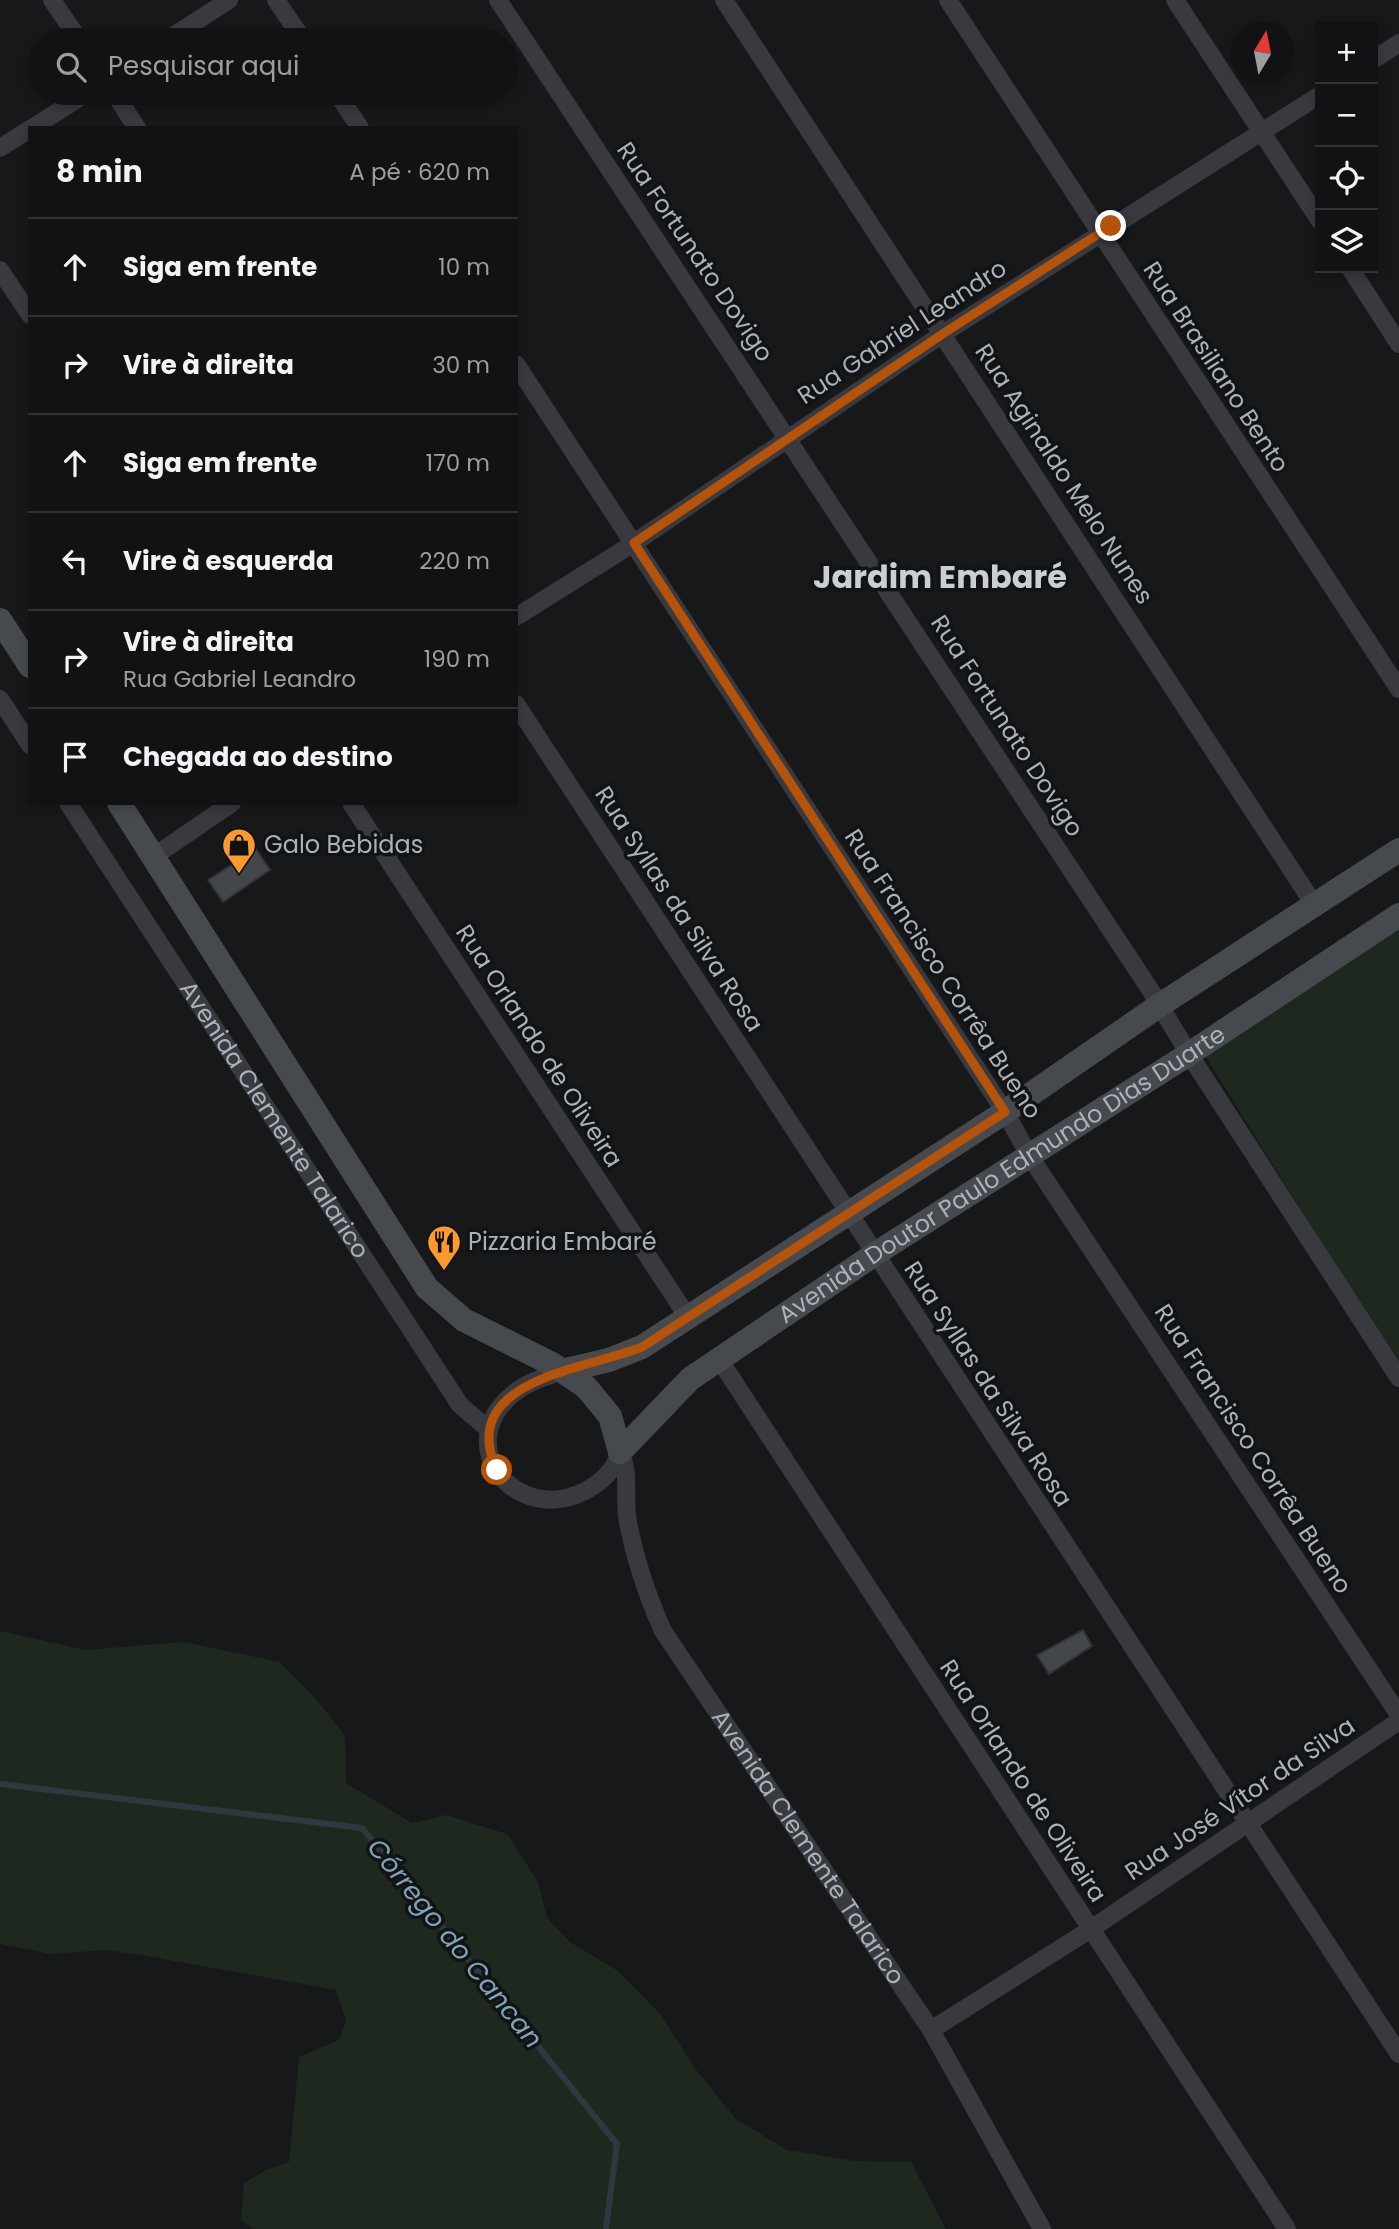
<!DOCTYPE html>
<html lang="pt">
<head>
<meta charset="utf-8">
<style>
	body { margin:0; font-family:Poppins,sans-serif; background:#1a1b1d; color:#f1f3f6 }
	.controls { position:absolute; right:21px; top:21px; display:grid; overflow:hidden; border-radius:0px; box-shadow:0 4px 10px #0003 }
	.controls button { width:63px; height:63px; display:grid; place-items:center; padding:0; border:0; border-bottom:2px solid #303234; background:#111214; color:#f1f3f6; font:35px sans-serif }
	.compass { position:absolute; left:1231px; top:21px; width:63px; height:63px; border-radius:50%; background:#111214; box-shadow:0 4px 10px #0003; rotate:10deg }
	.stop { position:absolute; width:21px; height:21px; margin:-16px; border:5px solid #b45309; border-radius:50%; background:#fff }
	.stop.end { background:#b45309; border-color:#fff; box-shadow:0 2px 7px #0008 }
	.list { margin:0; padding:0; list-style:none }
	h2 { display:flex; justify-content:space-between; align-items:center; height:91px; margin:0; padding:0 28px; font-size:30px }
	h2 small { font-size:23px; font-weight:400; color:#9c9ea0 }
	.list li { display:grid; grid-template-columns:46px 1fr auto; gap:21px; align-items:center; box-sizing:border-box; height:98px; padding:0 28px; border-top:2px solid #303234 }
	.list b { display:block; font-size:26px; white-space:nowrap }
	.list p { margin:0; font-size:23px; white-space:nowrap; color:#9c9ea0 }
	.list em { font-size:23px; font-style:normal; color:#9c9ea0 }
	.icon { flex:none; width:38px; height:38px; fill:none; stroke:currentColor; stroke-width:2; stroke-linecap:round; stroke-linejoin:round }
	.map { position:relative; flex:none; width:1399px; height:2229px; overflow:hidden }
	.search { position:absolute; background:#111214; box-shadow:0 4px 10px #0003; left:28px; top:28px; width:490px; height:77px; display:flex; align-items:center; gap:18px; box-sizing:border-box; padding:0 24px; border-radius:38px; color:#9c9ea0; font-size:26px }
	.panel { position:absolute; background:#111214; box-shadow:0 4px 10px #0003; left:28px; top:126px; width:490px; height:679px; border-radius:0px }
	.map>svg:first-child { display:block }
</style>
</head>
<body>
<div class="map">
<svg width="1399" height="2229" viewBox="0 0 1399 2229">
	<rect width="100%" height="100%" fill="#17181a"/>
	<g fill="#1f281f">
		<path d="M1399,925V1367L1204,1054Z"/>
		<path d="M0,1631L86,1650L183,1642L280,1662L316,1699L345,1736L346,1783L412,1823L446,1815L507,1834L538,1882L547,1918L570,1942L618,1971L662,2016L694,2067L736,2119L787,2150L853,2161L911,2162L946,2229H253L241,2220L244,2183L266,2170L289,2162L299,2057L339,2040L346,2021L336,1990L141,1955L107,1950L51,1954L0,1944Z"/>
	</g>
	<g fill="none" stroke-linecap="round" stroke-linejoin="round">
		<path stroke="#2d393f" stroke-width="6" d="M0,1784L362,1828L617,2144L606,2229"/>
	</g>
	<g fill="#43464a" stroke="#313236" stroke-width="2">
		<path d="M256,849L270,870L223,902L208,880Z"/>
		<path d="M1083,1630L1092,1646L1049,1674L1037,1655Z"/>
	</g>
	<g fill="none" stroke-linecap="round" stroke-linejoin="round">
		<g stroke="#383a3f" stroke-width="18">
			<path d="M52,0L79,40"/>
			<path d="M276,0L303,40"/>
			<path d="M498,0L1151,991L1189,1054L1399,1378"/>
			<path d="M724,0L1315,906"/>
			<path d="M948,0L1399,689"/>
			<path d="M1175,0L1320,221"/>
			<path d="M167,40L229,0"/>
			<path d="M1373,60L1399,43"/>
			<path d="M114,93L137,128"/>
			<path d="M337,93L360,128"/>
			<path d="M32,128L87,93"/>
			<path d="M0,148L30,129"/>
			<path d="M1350,268L1399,344"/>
			<path d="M0,270L30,315"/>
			<path d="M516,364L1005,1112L1029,1155L1399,1715"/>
			<path d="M516,617L634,543L944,333L1320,95"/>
			<path d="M0,699L30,745"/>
			<path d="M516,704L1399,2054"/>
			<path id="s1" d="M68,803L460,1405L488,1429"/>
			<path d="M351,803L687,1316"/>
			<path d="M153,857L232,803"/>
			<path d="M719,1359L1287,2229"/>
			<path d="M562,1371C545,1377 527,1382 513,1394C450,1446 517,1526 585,1491C602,1482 615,1469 620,1452"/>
			<path id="s2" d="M620,1452C631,1476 623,1497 628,1522C635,1560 647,1595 663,1631L931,2030L1042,2229"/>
			<path d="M931,2030L1091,1929L1399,1721"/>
		</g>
		<g stroke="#464a4f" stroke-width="24">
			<path d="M0,620L30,666"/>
			<path d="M119,803L427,1288L464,1320L552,1364L586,1387L610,1416L620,1452"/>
			<path d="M562,1371L609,1360L642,1347L1005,1112L1160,1005L1399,850"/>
			<path id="s3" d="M620,1452L690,1379L875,1254L1189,1054L1399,915"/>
		</g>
	</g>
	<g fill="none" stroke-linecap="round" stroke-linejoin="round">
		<path stroke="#b45309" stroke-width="9" d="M497,1470C455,1380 587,1369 642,1347L1005,1112L634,543L944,333L1111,226"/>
	</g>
	<defs>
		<g id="shop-pin" transform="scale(1.75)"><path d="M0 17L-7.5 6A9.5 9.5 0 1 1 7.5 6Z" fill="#fc9a2d" stroke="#121315"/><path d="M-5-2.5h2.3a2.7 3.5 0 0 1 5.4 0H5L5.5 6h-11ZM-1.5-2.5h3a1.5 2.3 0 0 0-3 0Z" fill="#111"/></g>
		<g id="restaurant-pin" transform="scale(1.75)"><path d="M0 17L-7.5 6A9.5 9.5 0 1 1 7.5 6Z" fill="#fc9a2d" stroke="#121315"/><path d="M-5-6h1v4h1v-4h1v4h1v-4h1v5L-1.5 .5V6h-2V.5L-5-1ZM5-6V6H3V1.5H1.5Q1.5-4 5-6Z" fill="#111"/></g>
	</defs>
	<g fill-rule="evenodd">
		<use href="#shop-pin" x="239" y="845"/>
		<use href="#restaurant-pin" x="444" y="1242"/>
	</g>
	<g text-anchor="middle" stroke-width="7" stroke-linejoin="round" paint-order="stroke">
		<g font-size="24" fill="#a9b1ba" stroke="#121315">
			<text transform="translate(695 252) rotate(56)" y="8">Rua Fortunato Dovigo</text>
			<text transform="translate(902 332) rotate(-33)" y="8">Rua Gabriel Leandro</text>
			<text transform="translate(1216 367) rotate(57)" y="8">Rua Brasiliano Bento</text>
			<text transform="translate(1064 474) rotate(57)" y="8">Rua Aginaldo Melo Nunes</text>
			<text transform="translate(1007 726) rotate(57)" y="8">Rua Fortunato Dovigo</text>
			<text transform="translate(679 909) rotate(57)" y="8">Rua Syllas da Silva Rosa</text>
			<text transform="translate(943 974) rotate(57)" y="8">Rua Francisco Corrêa Bueno</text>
			<text transform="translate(539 1046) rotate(57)" y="8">Rua Orlando de Oliveira</text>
			<text dy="8" stroke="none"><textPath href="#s1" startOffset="378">Avenida Clemente Talarico</textPath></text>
			<text dy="8" stroke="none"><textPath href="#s3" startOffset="474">Avenida Doutor Paulo Edmundo Dias Duarte</textPath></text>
			<text transform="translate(988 1384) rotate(57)" y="8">Rua Syllas da Silva Rosa</text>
			<text transform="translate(1253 1449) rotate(57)" y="8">Rua Francisco Corrêa Bueno</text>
			<text transform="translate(1023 1781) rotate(57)" y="8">Rua Orlando de Oliveira</text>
			<text transform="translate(1240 1799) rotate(-34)" y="8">Rua José Vítor da Silva</text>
			<text dy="8" stroke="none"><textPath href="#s2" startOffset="446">Avenida Clemente Talarico</textPath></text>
		</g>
		<g font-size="24" fill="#a9b1ba" stroke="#121315" text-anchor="start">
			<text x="264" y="853">Galo Bebidas</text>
			<text x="468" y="1250">Pizzaria Embaré</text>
		</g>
		<g font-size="26" font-style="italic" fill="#7ea4b7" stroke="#121315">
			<text transform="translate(455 1943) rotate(51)" y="9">Córrego do Cancan</text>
		</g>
		<g font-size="32" font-weight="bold" fill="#cacfd6" stroke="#121315">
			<text x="940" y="588">Jardim Embaré</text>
		</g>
	</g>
</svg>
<div class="controls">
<button>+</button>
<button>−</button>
<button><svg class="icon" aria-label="locate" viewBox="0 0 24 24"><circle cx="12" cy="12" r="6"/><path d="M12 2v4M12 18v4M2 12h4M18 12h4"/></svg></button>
<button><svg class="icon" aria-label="layers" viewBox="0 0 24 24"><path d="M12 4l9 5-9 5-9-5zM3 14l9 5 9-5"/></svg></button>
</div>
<svg class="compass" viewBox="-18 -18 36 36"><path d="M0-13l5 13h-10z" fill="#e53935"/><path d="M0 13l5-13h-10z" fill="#9c9ea0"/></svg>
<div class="stop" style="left:497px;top:1470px"></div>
<div class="stop end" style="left:1111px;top:226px"></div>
<div class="search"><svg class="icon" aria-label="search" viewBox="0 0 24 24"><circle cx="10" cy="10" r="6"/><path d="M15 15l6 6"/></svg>Pesquisar aqui</div>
<section class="panel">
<h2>8 min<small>A pé · 620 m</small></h2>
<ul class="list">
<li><svg class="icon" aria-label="ahead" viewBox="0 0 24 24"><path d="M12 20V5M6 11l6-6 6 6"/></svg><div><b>Siga em frente</b></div><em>10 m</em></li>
<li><svg class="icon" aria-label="right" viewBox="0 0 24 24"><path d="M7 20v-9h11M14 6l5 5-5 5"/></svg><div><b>Vire à direita</b></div><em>30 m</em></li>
<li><svg class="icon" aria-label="ahead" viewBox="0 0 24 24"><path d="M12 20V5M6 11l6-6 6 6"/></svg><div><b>Siga em frente</b></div><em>170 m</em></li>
<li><svg class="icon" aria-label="left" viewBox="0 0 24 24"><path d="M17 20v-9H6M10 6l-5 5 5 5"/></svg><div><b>Vire à esquerda</b></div><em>220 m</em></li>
<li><svg class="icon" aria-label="right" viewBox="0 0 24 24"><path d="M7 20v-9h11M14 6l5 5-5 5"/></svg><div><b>Vire à direita</b><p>Rua Gabriel Leandro</p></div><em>190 m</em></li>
<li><svg class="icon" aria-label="arrive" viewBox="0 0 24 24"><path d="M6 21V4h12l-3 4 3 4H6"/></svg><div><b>Chegada ao destino</b></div></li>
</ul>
</section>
</div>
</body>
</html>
